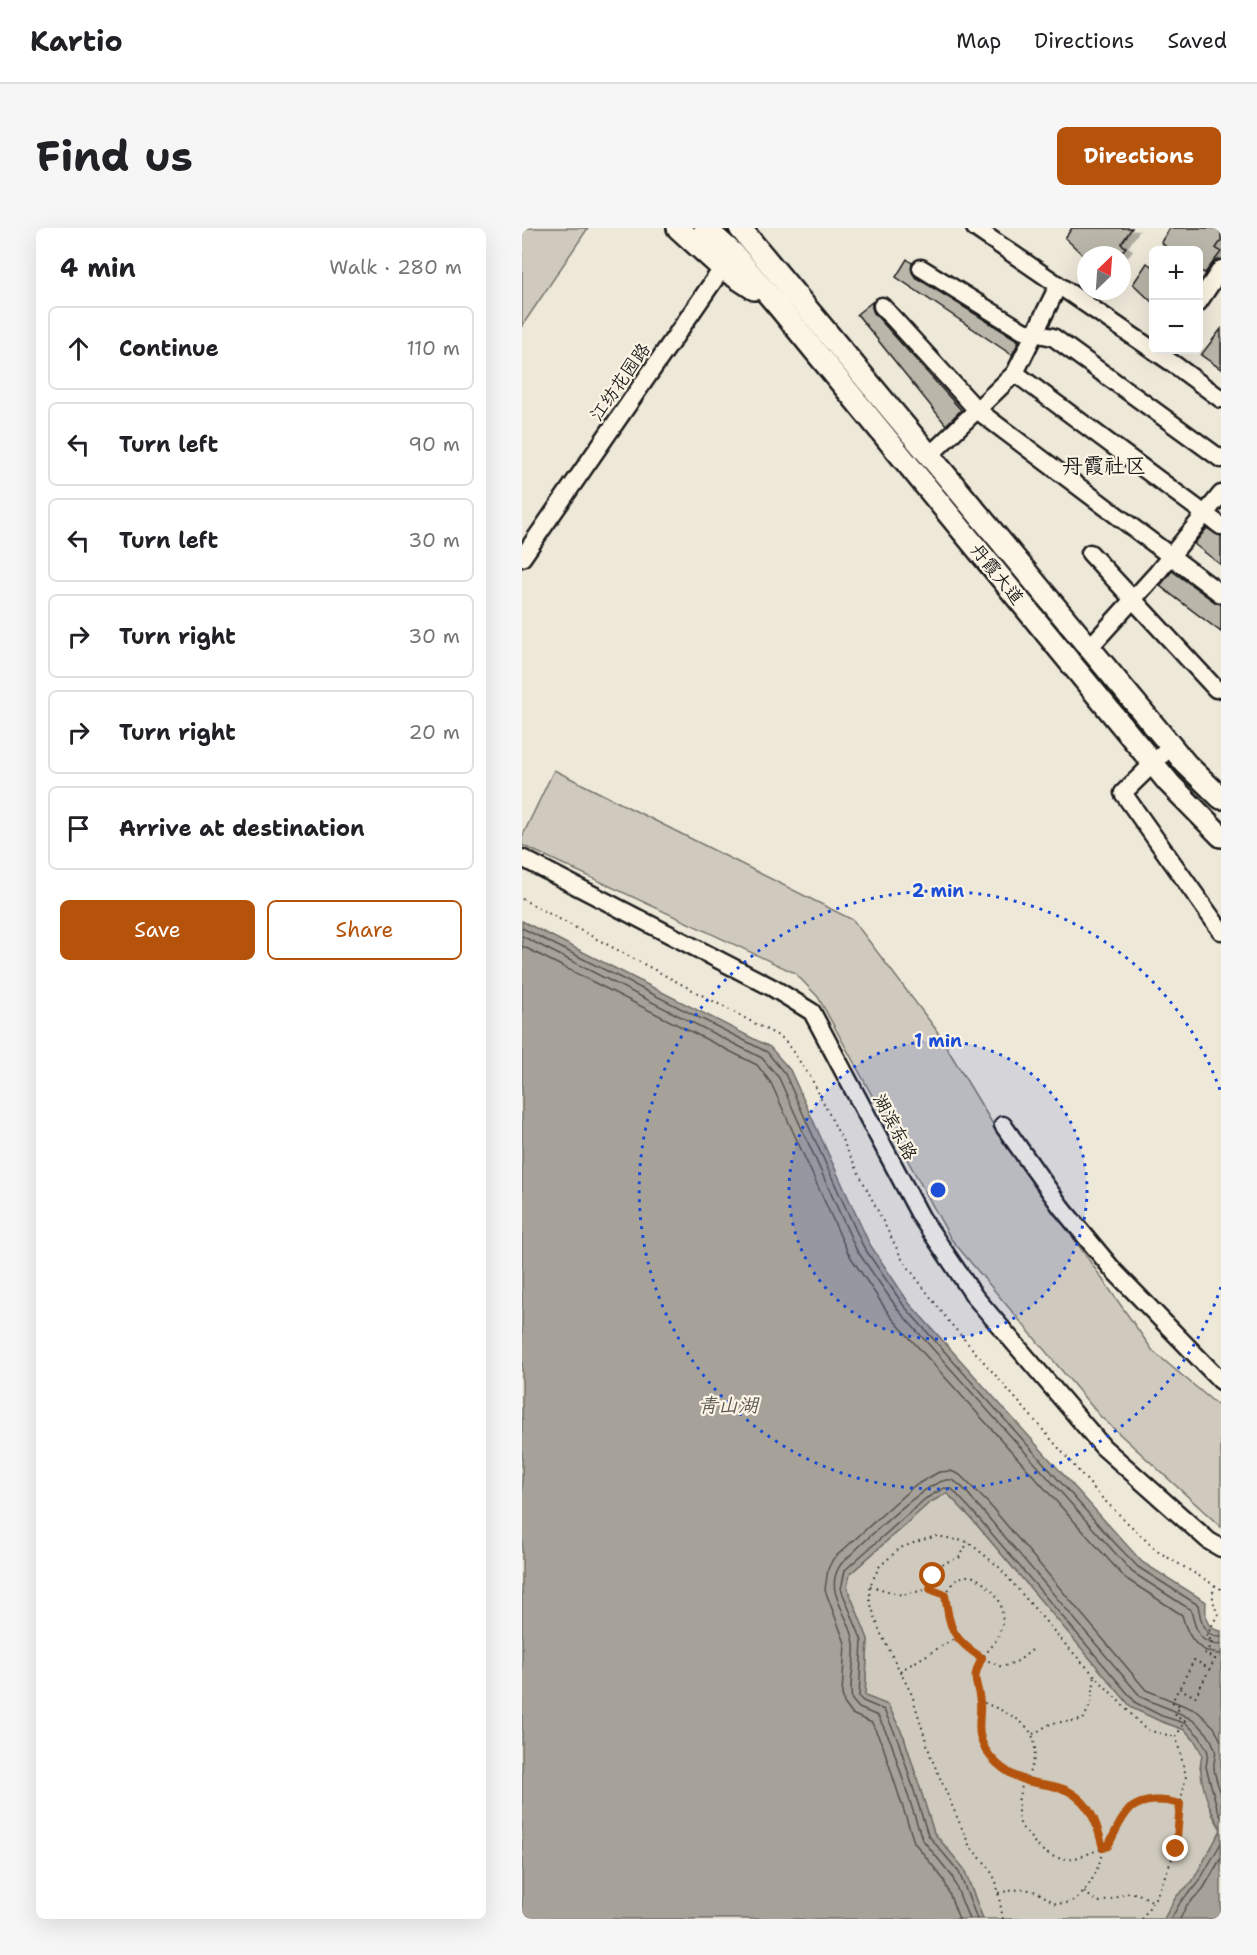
<!DOCTYPE html>
<html lang="en">
<head>
<meta charset="utf-8">
<style>
	body { margin:0; font-family:"Shantell Sans","LXGW WenKai TC",sans-serif; background:#f6f6f6; color:#202124 }
	.controls { position:absolute; right:18px; top:18px; display:grid; overflow:hidden; border-radius:9px; box-shadow:0 6px 24px #0002 }
	.controls button { width:54px; height:54px; display:grid; place-items:center; padding:0; border:0; border-bottom:2px solid #e0e0e0; background:#fff; color:#202124; font:30px sans-serif }
	.compass { position:absolute; left:555px; top:18px; width:54px; height:54px; border-radius:50%; background:#fff; box-shadow:0 6px 24px #0002; rotate:25deg }
	.stop { position:absolute; width:18px; height:18px; margin:-14px; border:4px solid #b45309; border-radius:50%; background:#fff }
	.stop.end { background:#b45309; border-color:#fff; box-shadow:0 2px 6px #0008 }
	.list { margin:0; padding:0; list-style:none }
	h2 { display:flex; justify-content:space-between; align-items:center; height:78px; margin:0; padding:0 24px; font-size:26px }
	h2 small { font-size:20px; font-weight:400; color:#757577 }
	.list li { display:grid; grid-template-columns:39px 1fr auto; gap:18px; align-items:center; box-sizing:border-box; height:84px; margin:0 12px 12px; padding:0 12px; border:2px solid #e0e0e0; border-radius:9px }
	.list b { display:block; font-size:22px; white-space:nowrap }
	.list em { font-size:20px; font-style:normal; color:#757577 }
	.actions { display:flex; gap:12px; padding:18px 24px }
	.actions a { flex:1; padding:14px 0; border:2px solid #b45309; border-radius:9px; text-align:center; font-size:21px; color:#b45309 }
	.actions .main { background:#b45309; color:#fff }
	.icon { flex:none; width:33px; height:33px; fill:none; stroke:currentColor; stroke-width:2; stroke-linecap:round; stroke-linejoin:round }
	.map { position:relative; flex:none; width:699px; height:1691px; overflow:hidden; border-radius:9px }
	header { display:flex; align-items:center; gap:36px; box-sizing:border-box; height:84px; padding:0 30px; background:#fff; border-bottom:2px solid #e0e0e0 }
	header strong { font-size:28px }
	nav { display:flex; gap:33px; margin-inline-start:auto; font-size:21px }
	.intro { display:flex; align-items:center; justify-content:space-between; box-sizing:border-box; height:144px; padding:0 36px }
	h1 { margin:0; font-size:42px }
	.button { padding:15px 27px; border-radius:9px; background:#b45309; color:#fff; font-size:21px; font-weight:700 }
	main { display:flex; gap:36px; padding:0 36px }
	aside { flex:1; background:#fff; border-radius:9px; box-shadow:0 6px 24px #0002 }
	.map>svg:first-child { display:block }
</style>
</head>
<body>
<header>
<strong>Kartio</strong>
<nav><a>Map</a><a>Directions</a><a>Saved</a></nav>
</header>
<div class="intro"><h1>Find us</h1><a class="button">Directions</a></div>
<main>
<aside>
<h2>4 min<small>Walk · 280 m</small></h2>
<ul class="list">
<li><svg class="icon" aria-label="ahead" viewBox="0 0 24 24"><path d="M12 20V5M6 11l6-6 6 6"/></svg><div><b>Continue</b></div><em>110 m</em></li>
<li><svg class="icon" aria-label="left" viewBox="0 0 24 24"><path d="M17 20v-9H6M10 6l-5 5 5 5"/></svg><div><b>Turn left</b></div><em>90 m</em></li>
<li><svg class="icon" aria-label="left" viewBox="0 0 24 24"><path d="M17 20v-9H6M10 6l-5 5 5 5"/></svg><div><b>Turn left</b></div><em>30 m</em></li>
<li><svg class="icon" aria-label="right" viewBox="0 0 24 24"><path d="M7 20v-9h11M14 6l5 5-5 5"/></svg><div><b>Turn right</b></div><em>30 m</em></li>
<li><svg class="icon" aria-label="right" viewBox="0 0 24 24"><path d="M7 20v-9h11M14 6l5 5-5 5"/></svg><div><b>Turn right</b></div><em>20 m</em></li>
<li><svg class="icon" aria-label="arrive" viewBox="0 0 24 24"><path d="M6 21V4h12l-3 4 3 4H6"/></svg><div><b>Arrive at destination</b></div></li>
</ul>
<div class="actions"><a class="main">Save</a><a>Share</a></div>
</aside>
<div class="map">
<svg width="699" height="1691" viewBox="0 0 699 1691">
	<defs>
		<filter id="shadow"><feDropShadow dx="6" dy="3.5" stdDeviation="0" flood-color="#0004"/></filter>
	</defs>
	<rect width="100%" height="100%" fill="#eee8d9"/>
	<filter id="ink" filterUnits="userSpaceOnUse"><feTurbulence type="fractalNoise" baseFrequency=".0167" numOctaves="2"/><feDisplacementMap in="SourceGraphic" scale="12" xChannelSelector="R" yChannelSelector="G"/><feConvolveMatrix kernelMatrix="1 2 1 2 8 2 1 2 1" color-interpolation-filters="sRGB"/></filter>
	<g filter="url(#ink)">
		<g fill="#cfcabd" stroke="#76736c" stroke-width="1.5">
			<path d="M0,0H66L0,98Z"/>
			<path d="M32,542L331,692L413,800L469,893L631,1123L699,1180V1299L578,1188L429,1011L296,769L273,745L0,617V609Z"/>
			<path d="M425,1265L449,1290L610,1480L638,1493L663,1502L673,1513L681,1526L678,1539L690,1586L699,1602L670,1654L654,1669L642,1691H461L442,1641L412,1605L382,1509L366,1477L343,1468L346,1412L325,1359L328,1346L407,1275Z"/>
		</g>
		<g fill="#a7a299" stroke="#6f6c67" stroke-width="1.5">
			<path d="M0,693L248,819L268,842L347,1015L387,1075L620,1334L684,1374C683,1388 683,1401 699,1403V1600C686,1580 675,1549 680,1526L673,1513L663,1502L638,1493L610,1480L449,1290L425,1265L407,1275L328,1346L325,1359L346,1411L343,1468L366,1477L382,1509L412,1605L442,1641L461,1691H0Z"/>
			<path d="M699,1602V1691H642L654,1669L670,1654Z"/>
		</g>
		<g fill="none" stroke-linecap="round" stroke-linejoin="round">
			<g stroke="#54524e" stroke-width="1.5">
				<path d="M0,700L245,824L263,846L341,1018L382,1078L589,1311L616,1339L676,1377C679,1392 680,1409 699,1409"/>
				<path d="M0,708L240,830L257,850L334,1021L377,1083L610,1344L669,1382C673,1399 676,1417 699,1417"/>
				<path d="M0,718L235,837L249,855L326,1025L369,1089L603,1350L660,1387C665,1407 676,1426 699,1426"/>
				<path d="M437,1691L422,1652L392,1614L361,1518L350,1495L330,1486L322,1475L320,1466L323,1415L303,1362L306,1341L311,1331L392,1258L417,1244L429,1243L438,1247L466,1275L624,1462L675,1483L692,1499L699,1513"/>
				<path d="M447,1691L430,1648L400,1611L369,1514L356,1488L337,1480L330,1472C326,1454 334,1434 332,1416C330,1388 299,1364 319,1336C336,1320 408,1247 429,1252C440,1255 451,1273 459,1281L619,1469C647,1483 682,1487 693,1521C695,1528 691,1533 692,1539C692,1548 697,1558 699,1567"/>
				<path d="M455,1691L437,1644L406,1607L376,1512L362,1482L341,1473L337,1469L340,1413L319,1361L323,1342L403,1271L422,1260L430,1261L453,1286L614,1475L640,1488L665,1496L678,1509L686,1524L684,1539L696,1583L699,1589"/>
				<path d="M649,1691L659,1673L675,1657L699,1615"/>
				<path d="M658,1691L665,1677L681,1661L699,1630"/>
			</g>
		</g>
		<g fill="#bab6aa" stroke="#1c1c1c" stroke-width="1.5" filter="url(#shadow)">
			<path d="M550,0H610L599,16L604,19L598,27H561L543,10Z"/>
			<path d="M648,0H699V13L694,20L699,24L683,45L676,42V22H647L639,14Z"/>
			<path d="M385,31L390,35V44L393,49L497,113L490,127L374,49Z"/>
			<path d="M625,35L632,40V76L611,56Z"/>
			<path d="M350,74V80L352,85L439,182L424,197L335,86Z"/>
			<path d="M699,101V141L679,127Z"/>
			<path d="M685,300L699,308V337L672,316Z"/>
			<path d="M650,343L693,374L699,376V404L638,358Z"/>
		</g>
		<g fill="none" stroke-linecap="round" stroke-linejoin="round">
			<g stroke="#1c1c1c" stroke-width="21">
				<g id="minor">
					<path d="M453,0L653,137L699,171"/>
					<path d="M399,40L501,103L531,109L699,231"/>
					<path d="M676,75L699,41"/>
					<path d="M360,78L455,182L699,366"/>
					<path d="M493,145L699,298"/>
					<path d="M408,227L493,145L536,58"/>
					<path d="M568,325L694,461"/>
					<path d="M0,330L206,32"/>
					<path d="M567,420L635,345L699,266"/>
					<path d="M649,518L601,565L699,703"/>
					<path d="M0,630L251,760L290,784L399,989L453,1069L581,1219L687,1313L699,1320"/>
					<path d="M481,897L539,979L592,1043L699,1153"/>
				</g>
			</g>
			<g stroke="#1c1c1c" stroke-width="26">
				<g id="major">
					<path d="M156,0L200,40L232,61"/>
					<path d="M183,0L211,25L257,79L647,555L699,608"/>
					<path d="M218,0L664,536L699,570"/>
				</g>
			</g>
			<g stroke="#1c1c1c" stroke-width="2" stroke-dasharray="1.5 4.5" stroke-linecap="butt">
				<path d="M0,671L262,811L289,850L380,1031L428,1095L581,1271L635,1323L699,1361"/>
				<path d="M693,1357C689,1368 691,1375 696,1386H699"/>
				<path d="M348,1358L380,1367L408,1361L423,1367C429,1358 434,1347 447,1348C454,1348 462,1356 467,1360C485,1374 484,1401 470,1418C464,1426 457,1431 454,1441C451,1453 455,1462 458,1473C501,1491 530,1504 502,1555C496,1564 494,1584 498,1595C499,1599 503,1603 506,1606C522,1630 541,1637 568,1625C573,1623 581,1621 585,1618C590,1614 594,1604 597,1599C600,1594 602,1587 606,1583C619,1569 642,1571 658,1576"/>
				<path d="M408,1361L414,1338L438,1329L446,1314"/>
				<path d="M423,1367C430,1413 438,1421 480,1439L496,1433L510,1422"/>
				<path d="M378,1443L435,1409"/>
				<path d="M658,1459L672,1432L688,1441"/>
				<path d="M458,1473C458,1491 455,1510 466,1526C488,1557 525,1549 552,1566C566,1576 582,1604 580,1622C579,1634 574,1645 568,1655C564,1661 559,1669 552,1672C548,1675 540,1675 534,1676C509,1659 506,1659 476,1665"/>
				<path d="M511,1506L530,1495L561,1492L569,1475L573,1448"/>
				<path d="M562,1664L576,1674C603,1671 603,1655 631,1674"/>
				<path d="M481,1691L474,1653L466,1638L448,1619L409,1529L390,1467L358,1404L348,1374V1358L357,1339L378,1320L397,1313L415,1308L446,1314L476,1338L543,1416L624,1502L654,1509"/>
				<path d="M620,1691L635,1667L654,1621L658,1576L664,1548L654,1509L663,1493L653,1488L658,1478L650,1474L657,1460L673,1469L693,1431L683,1426L691,1413L684,1409L696,1386"/>
			</g>
			<use href="#minor" stroke="#fcf5e5" stroke-width="16"/>
			<use href="#major" stroke="#fcf5e5" stroke-width="21"/>
		</g>
	</g>
	<g fill="none" stroke-linecap="round" stroke-linejoin="round" filter="url(#ink)">
		<path stroke="#b45309" stroke-width="8" d="M411,1348L408,1361L423,1367C428,1401 430,1411 460,1430C448,1454 456,1452 458,1474C459,1485 456,1496 458,1507C462,1529 484,1546 505,1553C521,1557 540,1557 554,1568C571,1581 576,1600 581,1620L586,1618C592,1607 599,1589 608,1581C622,1570 642,1571 658,1576L654,1621"/>
	</g>
	<circle cx="416" cy="962" r="149" fill="#1d4ed8" fill-opacity=".12"/>
	<g fill="none" stroke="#1d4ed8" stroke-width="3" stroke-dasharray="3 6">
		<circle cx="416" cy="962" r="149"/>
		<path d="M699 1059A299 299 0 1 1 699 865"/>
	</g>
	<g text-anchor="middle" stroke-width="4.5" stroke-linejoin="round" paint-order="stroke">
		<g font-size="18" fill="#1c1c1c" stroke="#fcf5e5">
			<text transform="translate(98 154) rotate(-55)" y="6">江纺花园路</text>
			<text transform="translate(475 346) rotate(51)" y="6">丹霞大道</text>
			<text transform="translate(373 899) rotate(62)" y="6">湖滨东路</text>
		</g>
		<g font-size="20" font-style="italic" fill="#5b5854" stroke="#fcf5e5">
			<text x="206" y="1184">青山湖</text>
		</g>
		<g font-size="21" fill="#1c1c1c" stroke="#fcf5e5">
			<text x="582" y="245">丹霞社区</text>
		</g>
	</g>
	<circle cx="416" cy="962" r="9" fill="#1d4ed8" stroke="#fcf5e5" stroke-width="3"/>
	<g font-size="18" text-anchor="middle" font-weight="bold" fill="#1d4ed8" stroke="#fcf5e5" stroke-width="4.5" stroke-linejoin="round" paint-order="stroke">
		<text x="416" y="669">2 min</text>
		<text x="416" y="819">1 min</text>
	</g>
</svg>
<div class="controls">
<button>+</button>
<button>−</button>
</div>
<svg class="compass" viewBox="-18 -18 36 36"><path d="M0-13l5 13h-10z" fill="#e53935"/><path d="M0 13l5-13h-10z" fill="#757577"/></svg>
<div class="stop" style="left:411px;top:1348px"></div>
<div class="stop end" style="left:654px;top:1621px"></div>
</div>
</main>
</body>
</html>
